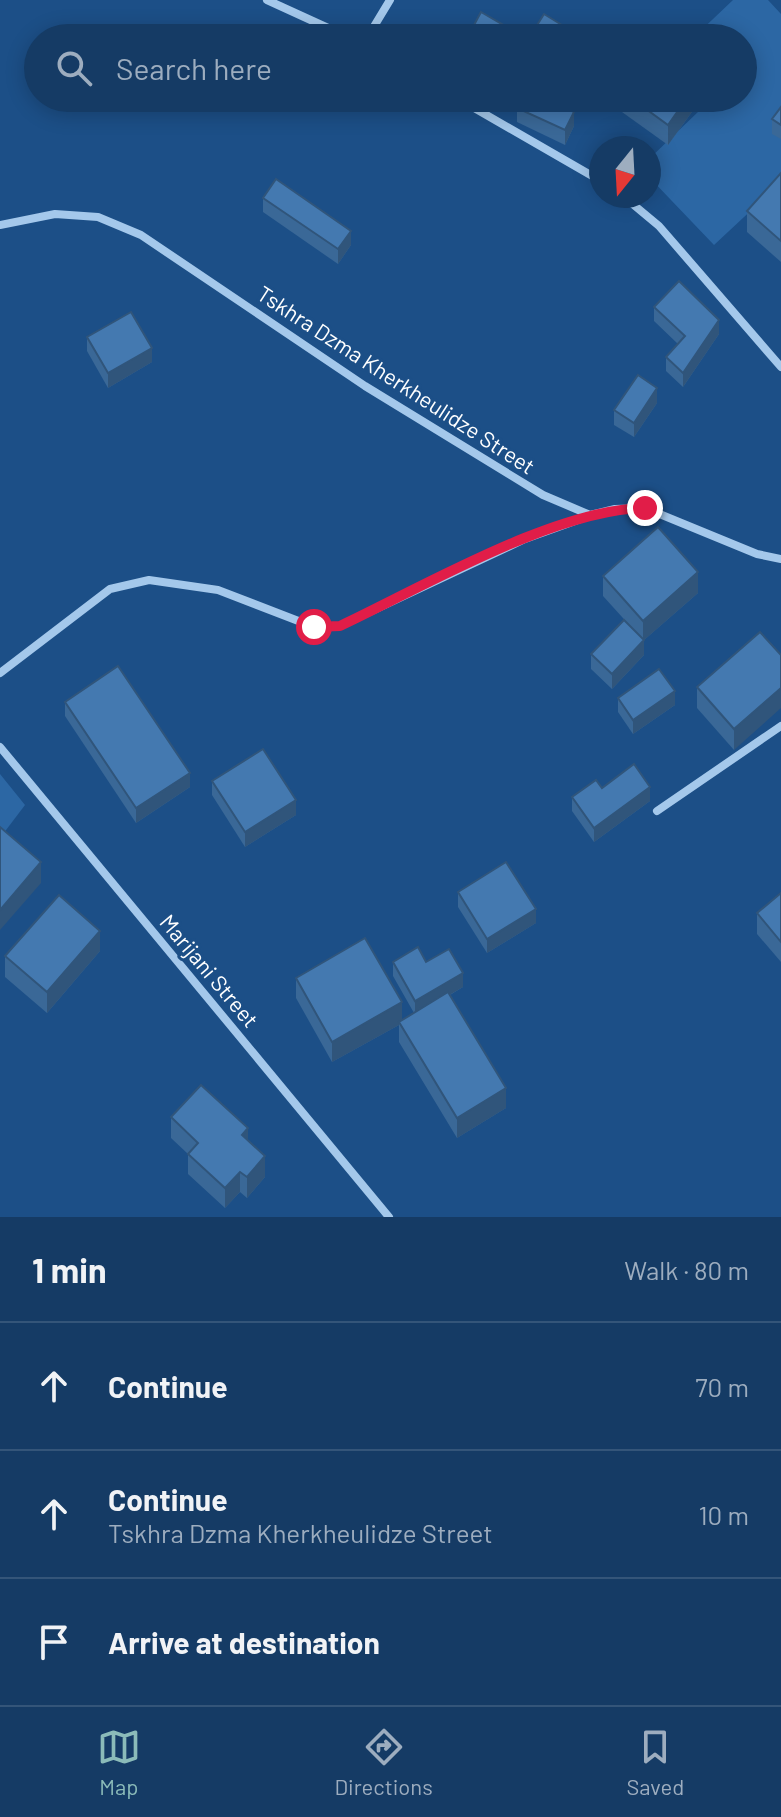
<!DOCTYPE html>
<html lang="en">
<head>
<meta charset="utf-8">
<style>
	body { margin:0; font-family:Barlow,sans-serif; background:#22466e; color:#f1f3f6 }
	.compass { position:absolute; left:589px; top:136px; width:72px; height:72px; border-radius:50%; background:#153b65; box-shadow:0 4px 20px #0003; rotate:198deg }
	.stop { position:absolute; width:24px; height:24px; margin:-18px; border:6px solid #e11d48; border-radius:50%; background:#fff }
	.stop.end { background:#e11d48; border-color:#fff; box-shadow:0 2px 8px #0008 }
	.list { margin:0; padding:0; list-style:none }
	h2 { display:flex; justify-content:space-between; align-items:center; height:104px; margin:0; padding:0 32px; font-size:34px }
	h2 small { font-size:26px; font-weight:400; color:#9dadbf }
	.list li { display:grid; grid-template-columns:52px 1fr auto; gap:24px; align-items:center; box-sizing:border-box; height:128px; padding:0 32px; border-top:2px solid #345579 }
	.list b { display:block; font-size:30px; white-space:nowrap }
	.list p { margin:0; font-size:26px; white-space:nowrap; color:#9dadbf }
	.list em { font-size:26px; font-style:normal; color:#9dadbf }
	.icon { flex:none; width:44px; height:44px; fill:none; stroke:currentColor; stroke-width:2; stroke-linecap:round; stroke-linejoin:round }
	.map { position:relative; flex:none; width:781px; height:1217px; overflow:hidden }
	.search { position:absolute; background:#153b65; box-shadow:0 4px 20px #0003; left:24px; right:24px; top:24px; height:88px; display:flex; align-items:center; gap:20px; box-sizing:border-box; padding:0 28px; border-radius:44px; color:#9dadbf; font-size:30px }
	.sheet { height:488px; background:#153b65 }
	nav { display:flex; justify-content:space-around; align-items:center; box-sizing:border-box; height:112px; border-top:2px solid #345579; background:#153b65; font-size:22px; color:#9dadbf }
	nav a { display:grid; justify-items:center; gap:4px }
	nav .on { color:#8bbbb9 }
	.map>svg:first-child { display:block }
</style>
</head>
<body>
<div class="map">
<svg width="781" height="1217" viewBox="0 0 781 1217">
	<rect width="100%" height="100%" fill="#1c4f87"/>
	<g fill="#2c67a4">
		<path d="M733,0H768L781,14V227L758,204L714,245L649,177V159L699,111L686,98H743V38H693Z"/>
		<path d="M0,774L25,805L0,838Z"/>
	</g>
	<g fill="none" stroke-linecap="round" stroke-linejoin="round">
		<g stroke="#a4c8eb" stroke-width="8">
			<path d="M267,0L350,38"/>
			<path d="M367,38L390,0"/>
			<path d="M457,98L601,181"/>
			<path d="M623,196L659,226L781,367"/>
			<path d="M0,225L55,214L98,217L141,235L365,386L543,495L590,515L615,509L645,508L757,554L781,559"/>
			<path d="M0,673L110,589L149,580L218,590L314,627L340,626L525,539L589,516"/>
			<path d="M0,747L389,1217"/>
			<path d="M657,811L781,726"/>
		</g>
	</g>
	<g fill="#3a6897">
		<path d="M615,98H702L668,145L615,107Z"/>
		<path d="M781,107V139L772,134V119Z"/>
		<path d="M517,108L574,126L565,145L517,122Z"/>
		<path d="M781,173V262L747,232V211Z"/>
		<path d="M263,198L351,245L338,264L263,212Z"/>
		<path d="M654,307L719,334L683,387L666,371V357L678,344L654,321Z"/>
		<path d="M87,337L152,362L108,388L87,351Z"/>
		<path d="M657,403L634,437L614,425V410Z"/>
		<path d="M603,576L698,593L644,640V655L612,689L591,669V654L632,628L603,596Z"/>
		<path d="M781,655L734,750L697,708V687Z"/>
		<path d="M618,698L675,705L633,734L618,712Z"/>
		<path d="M65,702L190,787L136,823L65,716Z"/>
		<path d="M212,781L296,815L245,847L212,795Z"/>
		<path d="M602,788L650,801L594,842L572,811V797Z"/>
		<path d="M458,892L536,923L487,953L458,907Z"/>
		<path d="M781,893V962L757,934V913Z"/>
		<path d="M100,951L47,1013L5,977V956Z"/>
		<path d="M393,962H426L463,987L450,995L506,1108L457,1138L399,1042V1025L332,1062L296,998V978L402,1020L414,1013L393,976Z"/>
		<path d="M171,1117L248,1141L265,1177L247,1198L240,1192L225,1208L188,1174V1154L171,1138Z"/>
	</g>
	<g fill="#30557b">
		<path d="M687,98H702L668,145V125Z"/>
		<path d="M574,112V126L565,145V130Z"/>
		<path d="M351,231V245L338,264V249Z"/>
		<path d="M719,320V334L683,387V373Z"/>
		<path d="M152,348V362L108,388V373Z"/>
		<path d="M657,388V403L634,437V423Z"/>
		<path d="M698,572V593L643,641V621Z"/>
		<path d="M644,640V655L612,689V674Z"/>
		<path d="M781,688V708L734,750V729Z"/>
		<path d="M675,691V705L633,734V720Z"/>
		<path d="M190,773V787L136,823V808Z"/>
		<path d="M650,787V801L594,842V828Z"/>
		<path d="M296,800V815L245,847V832Z"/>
		<path d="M41,862V883L0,930V910Z"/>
		<path d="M536,909V923L487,953V939Z"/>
		<path d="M100,931V951L47,1013V992Z"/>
		<path d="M463,973V987L415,1015V1001Z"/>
		<path d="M402,1002V1023L399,1022V1025L332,1062V1042Z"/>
		<path d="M506,1088V1108L457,1138V1118Z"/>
		<path d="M248,1128V1148L242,1135Z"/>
		<path d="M265,1156V1177L247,1198V1177Z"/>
		<path d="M240,1172V1192L225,1208V1188Z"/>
	</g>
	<g fill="#4479b0" stroke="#30557b" stroke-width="2">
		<path d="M481,12L526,38H467Z"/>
		<path d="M544,14L583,38H529Z"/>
		<path d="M659,26L675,38H650Z"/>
		<path d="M522,98H546L574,112L565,130L517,108Z"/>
		<path d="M631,98H687L668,125Z"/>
		<path d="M781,107V125L772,119Z"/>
		<path d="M781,173V241L747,211Z"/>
		<path d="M276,179L351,231L338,249L263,198Z"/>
		<path d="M679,281L719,320L683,373L666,357L685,336L654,307Z"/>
		<path d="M131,312L152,348L108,373L87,337Z"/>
		<path d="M638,375L657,388L634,423L614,410Z"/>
		<path d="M658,527L698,572L643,621L603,576Z"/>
		<path d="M624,620L644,640L612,674L591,654Z"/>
		<path d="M760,632L781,655V688L734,729L697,687Z"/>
		<path d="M118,666L190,773L136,808L65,702Z"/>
		<path d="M659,669L675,691L633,720L618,698Z"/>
		<path d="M263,749L296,800L245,832L212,781Z"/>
		<path d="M634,764L650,787L594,828L572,797L596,780L602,788Z"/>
		<path d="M0,827L41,862L0,910Z"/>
		<path d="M506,862L536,909L487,939L458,892Z"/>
		<path d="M781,893V942L757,913Z"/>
		<path d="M59,895L100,931L47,992L5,956Z"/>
		<path d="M365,938L402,1002L332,1042L296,978Z"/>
		<path d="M418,947L426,962L449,949L463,973L415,1001L393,962Z"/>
		<path d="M448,992L506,1088L457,1118L399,1022Z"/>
		<path d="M201,1085L248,1128L242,1135L265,1156L247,1177L240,1172L225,1188L188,1154L198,1143L171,1117Z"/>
	</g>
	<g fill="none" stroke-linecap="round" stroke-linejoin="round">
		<path stroke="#e11d48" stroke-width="10" d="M314,627L340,626C423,587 555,509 645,508"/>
	</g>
	<g text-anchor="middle" stroke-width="6" stroke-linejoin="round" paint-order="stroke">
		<g font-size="22" fill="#fff" stroke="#1c4f87">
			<text transform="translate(396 380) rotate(33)" y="8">Tskhra Dzma Kherkheulidze Street</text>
			<text transform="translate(209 971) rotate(50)" y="8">Marijani Street</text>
		</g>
	</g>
</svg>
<svg class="compass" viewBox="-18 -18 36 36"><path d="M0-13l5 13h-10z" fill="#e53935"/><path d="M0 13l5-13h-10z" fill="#9dadbf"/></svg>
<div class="stop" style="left:314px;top:627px"></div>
<div class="stop end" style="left:645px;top:508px"></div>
<div class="search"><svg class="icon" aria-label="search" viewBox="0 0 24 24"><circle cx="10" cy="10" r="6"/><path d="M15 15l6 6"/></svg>Search here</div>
</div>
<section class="sheet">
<h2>1 min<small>Walk · 80 m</small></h2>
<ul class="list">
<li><svg class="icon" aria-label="ahead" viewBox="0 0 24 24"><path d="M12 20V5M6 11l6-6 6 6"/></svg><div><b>Continue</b></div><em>70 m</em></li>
<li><svg class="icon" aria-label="ahead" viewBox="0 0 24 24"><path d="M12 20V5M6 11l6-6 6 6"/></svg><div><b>Continue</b><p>Tskhra Dzma Kherkheulidze Street</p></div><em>10 m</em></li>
<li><svg class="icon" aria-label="arrive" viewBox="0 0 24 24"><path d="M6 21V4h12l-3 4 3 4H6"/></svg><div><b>Arrive at destination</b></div></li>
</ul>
</section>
<nav>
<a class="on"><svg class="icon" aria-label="map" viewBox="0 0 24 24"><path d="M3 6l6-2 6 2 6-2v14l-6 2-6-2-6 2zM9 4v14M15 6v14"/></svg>Map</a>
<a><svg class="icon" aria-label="directions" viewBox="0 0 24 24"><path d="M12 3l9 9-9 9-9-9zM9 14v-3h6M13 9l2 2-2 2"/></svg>Directions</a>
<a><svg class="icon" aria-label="saved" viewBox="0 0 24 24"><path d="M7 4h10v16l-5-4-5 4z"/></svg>Saved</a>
</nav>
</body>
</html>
